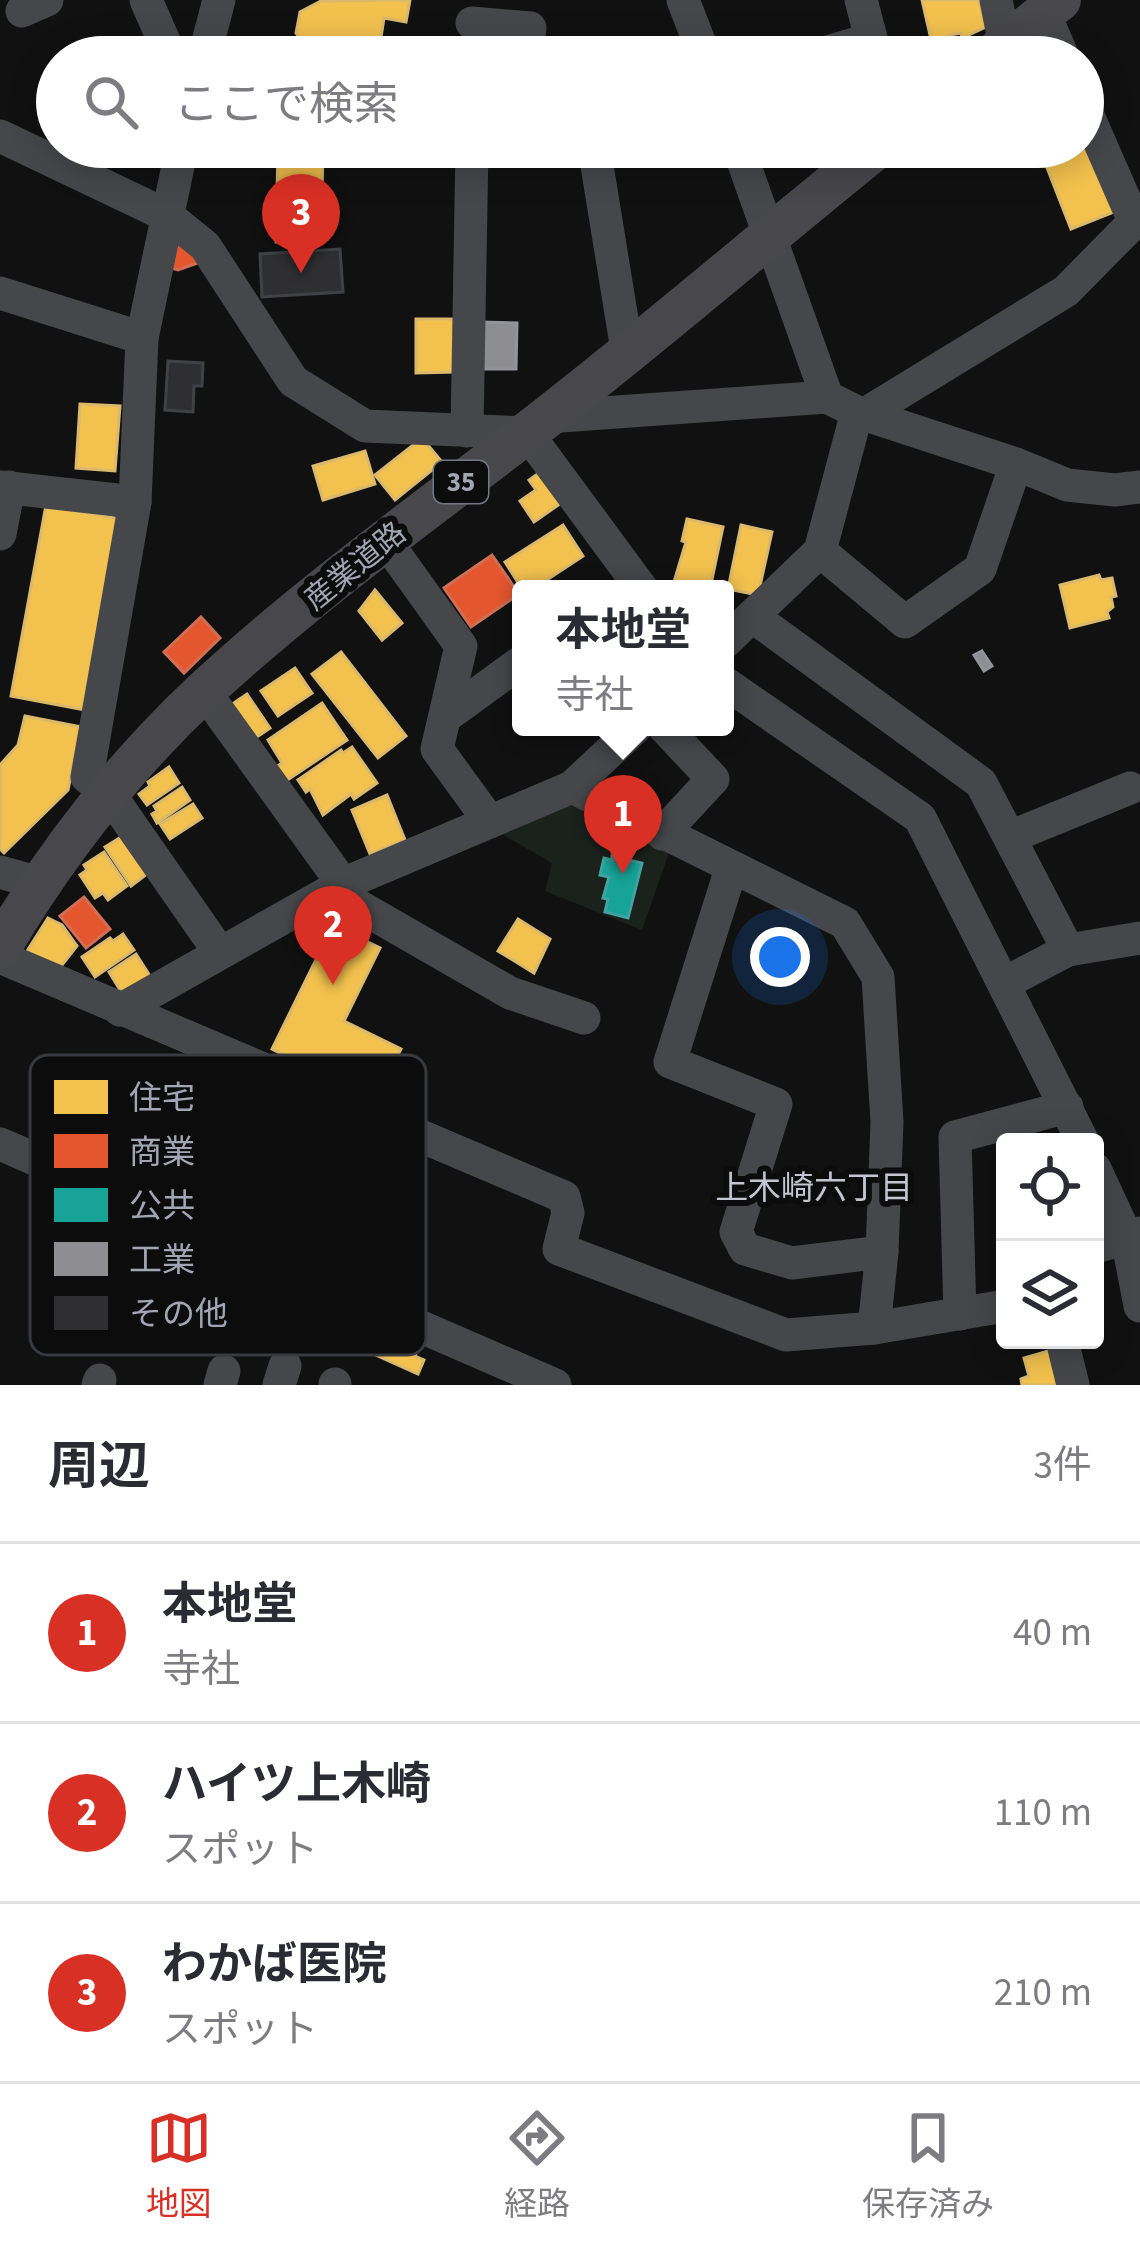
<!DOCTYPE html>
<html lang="ja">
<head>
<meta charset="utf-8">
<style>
	body { margin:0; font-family:"Source Sans 3","Noto Sans JP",sans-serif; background:#f2f2f3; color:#2b2b33 }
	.controls { position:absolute; right:36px; bottom:36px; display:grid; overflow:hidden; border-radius:12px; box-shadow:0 6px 30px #0003 }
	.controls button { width:108px; height:108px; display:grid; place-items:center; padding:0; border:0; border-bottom:3px solid #e1e1e2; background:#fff; color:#2b2b33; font:60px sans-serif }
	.you { position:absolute; left:780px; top:957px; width:42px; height:42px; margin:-30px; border:9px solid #fff; border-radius:50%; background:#1a73e8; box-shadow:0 0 0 18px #1a73e833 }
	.badge { display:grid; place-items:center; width:78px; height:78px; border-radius:50%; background:#d93025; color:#fff; font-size:39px; font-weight:700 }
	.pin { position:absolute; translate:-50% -99px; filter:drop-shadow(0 3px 6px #0008) }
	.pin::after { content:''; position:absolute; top:63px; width:42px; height:36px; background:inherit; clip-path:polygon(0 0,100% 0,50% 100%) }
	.popup { position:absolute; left:512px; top:580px; width:222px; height:156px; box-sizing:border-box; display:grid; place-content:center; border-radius:12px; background:#fff; filter:drop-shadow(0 3px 9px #0005); font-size:39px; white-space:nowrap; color:#7c7c81 }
	.popup b { font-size:45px; color:#2b2b33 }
	.popup::after { content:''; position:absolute; left:50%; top:100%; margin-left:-24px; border:24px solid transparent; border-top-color:#fff }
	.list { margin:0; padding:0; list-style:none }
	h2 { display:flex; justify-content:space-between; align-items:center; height:156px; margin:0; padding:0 48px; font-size:51px }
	h2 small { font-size:39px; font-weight:400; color:#7c7c81 }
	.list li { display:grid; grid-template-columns:78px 1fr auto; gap:36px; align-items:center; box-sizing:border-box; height:180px; padding:0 48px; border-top:3px solid #e1e1e2 }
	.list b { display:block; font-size:45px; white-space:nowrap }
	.list p { margin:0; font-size:39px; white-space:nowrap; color:#7c7c81 }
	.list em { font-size:39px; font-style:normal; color:#7c7c81 }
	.icon { flex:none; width:66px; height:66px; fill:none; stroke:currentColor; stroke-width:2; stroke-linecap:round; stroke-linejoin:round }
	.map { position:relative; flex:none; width:1140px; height:1385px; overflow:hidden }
	.search { position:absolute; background:#fff; box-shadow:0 6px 30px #0003; left:36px; right:36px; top:36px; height:132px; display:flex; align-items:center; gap:30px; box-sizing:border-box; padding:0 42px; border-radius:66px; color:#7c7c81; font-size:45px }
	.sheet { height:696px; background:#fff }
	nav { display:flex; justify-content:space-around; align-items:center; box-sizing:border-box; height:168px; border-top:3px solid #e1e1e2; background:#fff; font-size:33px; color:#7c7c81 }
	nav a { display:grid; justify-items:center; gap:6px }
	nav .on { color:#d93025 }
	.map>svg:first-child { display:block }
</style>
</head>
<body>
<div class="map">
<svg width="1140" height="1385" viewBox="0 0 1140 1385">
	<rect width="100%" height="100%" fill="#111112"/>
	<path fill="#1b221c" d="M568,803L670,850L642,930L545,891L552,863L493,829Z"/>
	<g fill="#f2c14e" stroke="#dab96c" stroke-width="3">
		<path d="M410,0L406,22L384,18L378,57H315L316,51H310L296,33L300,12L321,1Z"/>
		<path d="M922,0H979L986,27L962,38L961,33L950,35L955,54L935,57Z"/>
		<path d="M1083,144L1114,212L1071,229L1044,160Z"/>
		<path d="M223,147H259V161L222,159Z"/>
		<path d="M278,147H323L321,243L276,242Z"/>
		<path d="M416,319H455L456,372L416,373Z"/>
		<path d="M80,404L120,406L115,471L76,468Z"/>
		<path d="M422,438L442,462L395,500L375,475Z"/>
		<path d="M365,451L375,484L323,500L313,466Z"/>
		<path d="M543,470L564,501L534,522L520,501L536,490L529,480Z"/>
		<path d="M46,505L120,519L85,710L11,696Z"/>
		<path d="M687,519L723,527L710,589H677L678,585H673L686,542L682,541Z"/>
		<path d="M563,525L583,556L533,589H522L505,562Z"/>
		<path d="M741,525L772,532L758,595L728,589Z"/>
		<path d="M1099,575L1101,580L1112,578L1116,596L1111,597L1113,607L1107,612L1109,618L1070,628L1060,585Z"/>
		<path d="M375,590L402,623L382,640L359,611Z"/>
		<path d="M341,652L406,736L378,758L312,674Z"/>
		<path d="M295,668L312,693L278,716L261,691Z"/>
		<path d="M247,694L270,728L251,741L228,707Z"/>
		<path d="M322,703L347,740L283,783L273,769L282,763L268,740Z"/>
		<path d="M25,716L81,727L68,790L4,853L0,849V765L18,745Z"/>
		<path d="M352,747L377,783L354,799L351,794L323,815L310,789L306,792L298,780L341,750L343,753Z"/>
		<path d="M169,767L179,783L147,805L139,794L150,786L148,782Z"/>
		<path d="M182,787L190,800L157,823L152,814L157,811L154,806Z"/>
		<path d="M387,795L405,840L370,854L352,810Z"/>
		<path d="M193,804L202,818L170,839L160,824Z"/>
		<path d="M126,834L151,871L131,886L105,847Z"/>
		<path d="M104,852L127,886L108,900L103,893L95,898L80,875L87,870L84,865Z"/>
		<path d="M48,918L62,925L77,946L58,970L27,951Z"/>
		<path d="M518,919L550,939L534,973L498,951Z"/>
		<path d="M333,925L380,948L344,1021L401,1049L375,1101L272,1049Z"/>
		<path d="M123,934L134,950L95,977L82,957L110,938L113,941Z"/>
		<path d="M136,954L152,979L122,993L109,972Z"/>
		<path d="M295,1290L310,1295L297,1333L282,1328Z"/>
		<path d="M313,1298L328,1303L316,1338L301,1333Z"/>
		<path d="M335,1306L349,1311L337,1344L320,1337L330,1309Z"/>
		<path d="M380,1325L420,1343L415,1356L424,1360L418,1374L369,1352Z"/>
		<path d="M1055,1349L1065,1385H1022L1021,1379L1029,1376L1024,1358Z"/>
	</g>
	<g fill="#e4572e" stroke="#d06f56" stroke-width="3">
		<path d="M185,235L198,263L178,270L164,266Z"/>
		<path d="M492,555L519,594L471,627L444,588Z"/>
		<path d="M201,617L220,638L184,673L164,652Z"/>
		<path d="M84,897L110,929L86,948L60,916Z"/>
	</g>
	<path fill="#17a398" stroke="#41a4a0" stroke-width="3" d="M612,856L642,863L628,918L605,912L608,899L603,898L609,877L600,875L604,858L612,860Z"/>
	<g fill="#8d8d92" stroke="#93949c" stroke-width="3">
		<path d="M480,322L517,323L516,369H480Z"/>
		<path d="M982,651L992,666L984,671L974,655Z"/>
	</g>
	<g fill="#2f2f31" stroke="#404246" stroke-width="3">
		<path d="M340,249L343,292L262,297L260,254Z"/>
		<path d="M168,361L203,363L202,386H194L193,412L165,410Z"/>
	</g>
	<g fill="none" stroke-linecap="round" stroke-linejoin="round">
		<g stroke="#46474a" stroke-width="33">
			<path d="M146,0L171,57"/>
			<path d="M683,0L705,57"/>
			<path d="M861,0L876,57"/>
			<path d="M996,0L1005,45"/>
			<path d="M22,11L47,0"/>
			<path d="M1044,13L1063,57"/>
			<path d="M472,23L530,28L526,57"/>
			<path d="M204,57L219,0"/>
			<path d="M810,57L871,39"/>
			<path d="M1083,104L1134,221"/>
			<path d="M0,136L168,216L205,246L293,381L365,426L527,433L642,589"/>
			<path d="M182,147L142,338L135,502L87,777L110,795L220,953"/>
			<path d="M594,147L627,350"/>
			<path d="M738,147L827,397"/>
			<path d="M0,293L142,338"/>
			<path d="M865,414L1066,291L1140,216"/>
			<path d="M547,417L827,397L857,412L1016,464L1067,485L1115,490L1140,487"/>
			<path d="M467,431L472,147"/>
			<path d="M0,487L135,502"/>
			<path d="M0,534L9,487"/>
			<path d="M385,540L461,646L437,749L490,822"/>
			<path d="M820,551L905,622L980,569L1016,464"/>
			<path d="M752,616L981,783L1068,950"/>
			<path d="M725,642L820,551L857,412"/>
			<path d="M725,683L920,818L1083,1142"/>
			<path d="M204,691L343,884"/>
			<path d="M445,717L521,662"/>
			<path d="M572,787L845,923L878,977L887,1122L882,1252L874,1328"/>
			<path d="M662,834L713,779L664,727"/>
			<path d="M1010,837L1130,788"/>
			<path d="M731,869L670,1062L776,1104L736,1232L745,1249L792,1263L882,1252"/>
			<path d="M0,872L39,883"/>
			<path d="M331,890L510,993L584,1018"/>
			<path d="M0,957L564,1197L568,1213L559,1249L786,1335L874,1328L1005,1306"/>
			<path d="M1005,983L1068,950L1140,938"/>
			<path d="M120,1010L343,884L572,787L636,727"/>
			<path d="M190,1127L260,1153"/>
			<path d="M0,1144L555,1385"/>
			<path d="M1095,1169L1127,1238L1095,1247"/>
			<path d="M156,1211L220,1053"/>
			<path d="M1140,1233L1127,1238L1140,1306"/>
			<path d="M960,1314L955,1137L1067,1107"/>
			<path d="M1062,1340L1073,1385"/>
			<path d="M98,1385L100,1380"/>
			<path d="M220,1385L224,1371"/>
			<path d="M279,1385L285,1366"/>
			<path d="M335,1385V1384"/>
		</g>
		<g stroke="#48484c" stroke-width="42">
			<path d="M990,57L1060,0"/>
			<path d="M0,948C55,855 124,766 203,692C303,599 416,518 524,435C644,343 760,242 878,147"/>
		</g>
	</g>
	<g text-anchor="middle" stroke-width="12" stroke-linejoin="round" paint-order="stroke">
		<rect fill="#0c0c0d" stroke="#757881" stroke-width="3" x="434" y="461" width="54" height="42" rx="9"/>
		<g font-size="27" font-weight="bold" fill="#a2a6b3">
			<text x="461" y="491">35</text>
		</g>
		<g font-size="30" fill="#a2a6b3" stroke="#0c0c0d">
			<text transform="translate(355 566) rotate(-39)" y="10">産業道路</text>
		</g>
		<g font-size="33" fill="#c3c5cf" stroke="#0c0c0d">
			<text x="814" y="1199">上木崎六丁目</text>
		</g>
	</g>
	<rect x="30" y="1055" width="396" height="300" rx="18" fill="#0c0c0d" stroke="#393a3f" stroke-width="3"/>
	<rect x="54" y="1080" width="54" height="34" fill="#f2c14e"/>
	<rect x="54" y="1134" width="54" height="34" fill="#e4572e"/>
	<rect x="54" y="1188" width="54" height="34" fill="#17a398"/>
	<rect x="54" y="1242" width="54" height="34" fill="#8d8d92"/>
	<rect x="54" y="1296" width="54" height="34" fill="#2f2f31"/>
	<g font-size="33" fill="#a2a6b3">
		<text x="129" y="1109">住宅</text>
		<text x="129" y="1163">商業</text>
		<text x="129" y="1217">公共</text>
		<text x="129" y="1271">工業</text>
		<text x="129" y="1325">その他</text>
	</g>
</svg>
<div class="controls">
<button><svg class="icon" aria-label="locate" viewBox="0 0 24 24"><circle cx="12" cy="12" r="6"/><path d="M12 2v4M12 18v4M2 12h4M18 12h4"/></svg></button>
<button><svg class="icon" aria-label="layers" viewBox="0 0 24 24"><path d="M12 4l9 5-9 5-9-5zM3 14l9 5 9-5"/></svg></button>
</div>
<div class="you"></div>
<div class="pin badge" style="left:623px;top:874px">1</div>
<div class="popup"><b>本地堂</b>寺社</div>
<div class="pin badge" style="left:333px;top:985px">2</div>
<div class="pin badge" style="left:301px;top:273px">3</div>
<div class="search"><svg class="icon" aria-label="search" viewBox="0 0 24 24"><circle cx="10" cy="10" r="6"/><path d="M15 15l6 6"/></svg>ここで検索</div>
</div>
<section class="sheet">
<h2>周辺<small>3件</small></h2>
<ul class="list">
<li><span class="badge">1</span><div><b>本地堂</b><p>寺社</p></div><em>40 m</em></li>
<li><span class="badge">2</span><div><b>ハイツ上木崎</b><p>スポット</p></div><em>110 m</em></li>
<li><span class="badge">3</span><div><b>わかば医院</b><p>スポット</p></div><em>210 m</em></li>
</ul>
</section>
<nav>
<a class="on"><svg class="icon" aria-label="map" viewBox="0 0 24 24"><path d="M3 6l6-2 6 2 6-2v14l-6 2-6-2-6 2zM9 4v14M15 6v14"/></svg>地図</a>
<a><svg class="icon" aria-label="directions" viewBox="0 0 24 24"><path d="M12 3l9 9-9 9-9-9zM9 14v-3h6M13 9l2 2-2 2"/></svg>経路</a>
<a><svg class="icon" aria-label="saved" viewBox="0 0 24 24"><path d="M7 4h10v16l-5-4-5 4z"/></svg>保存済み</a>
</nav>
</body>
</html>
